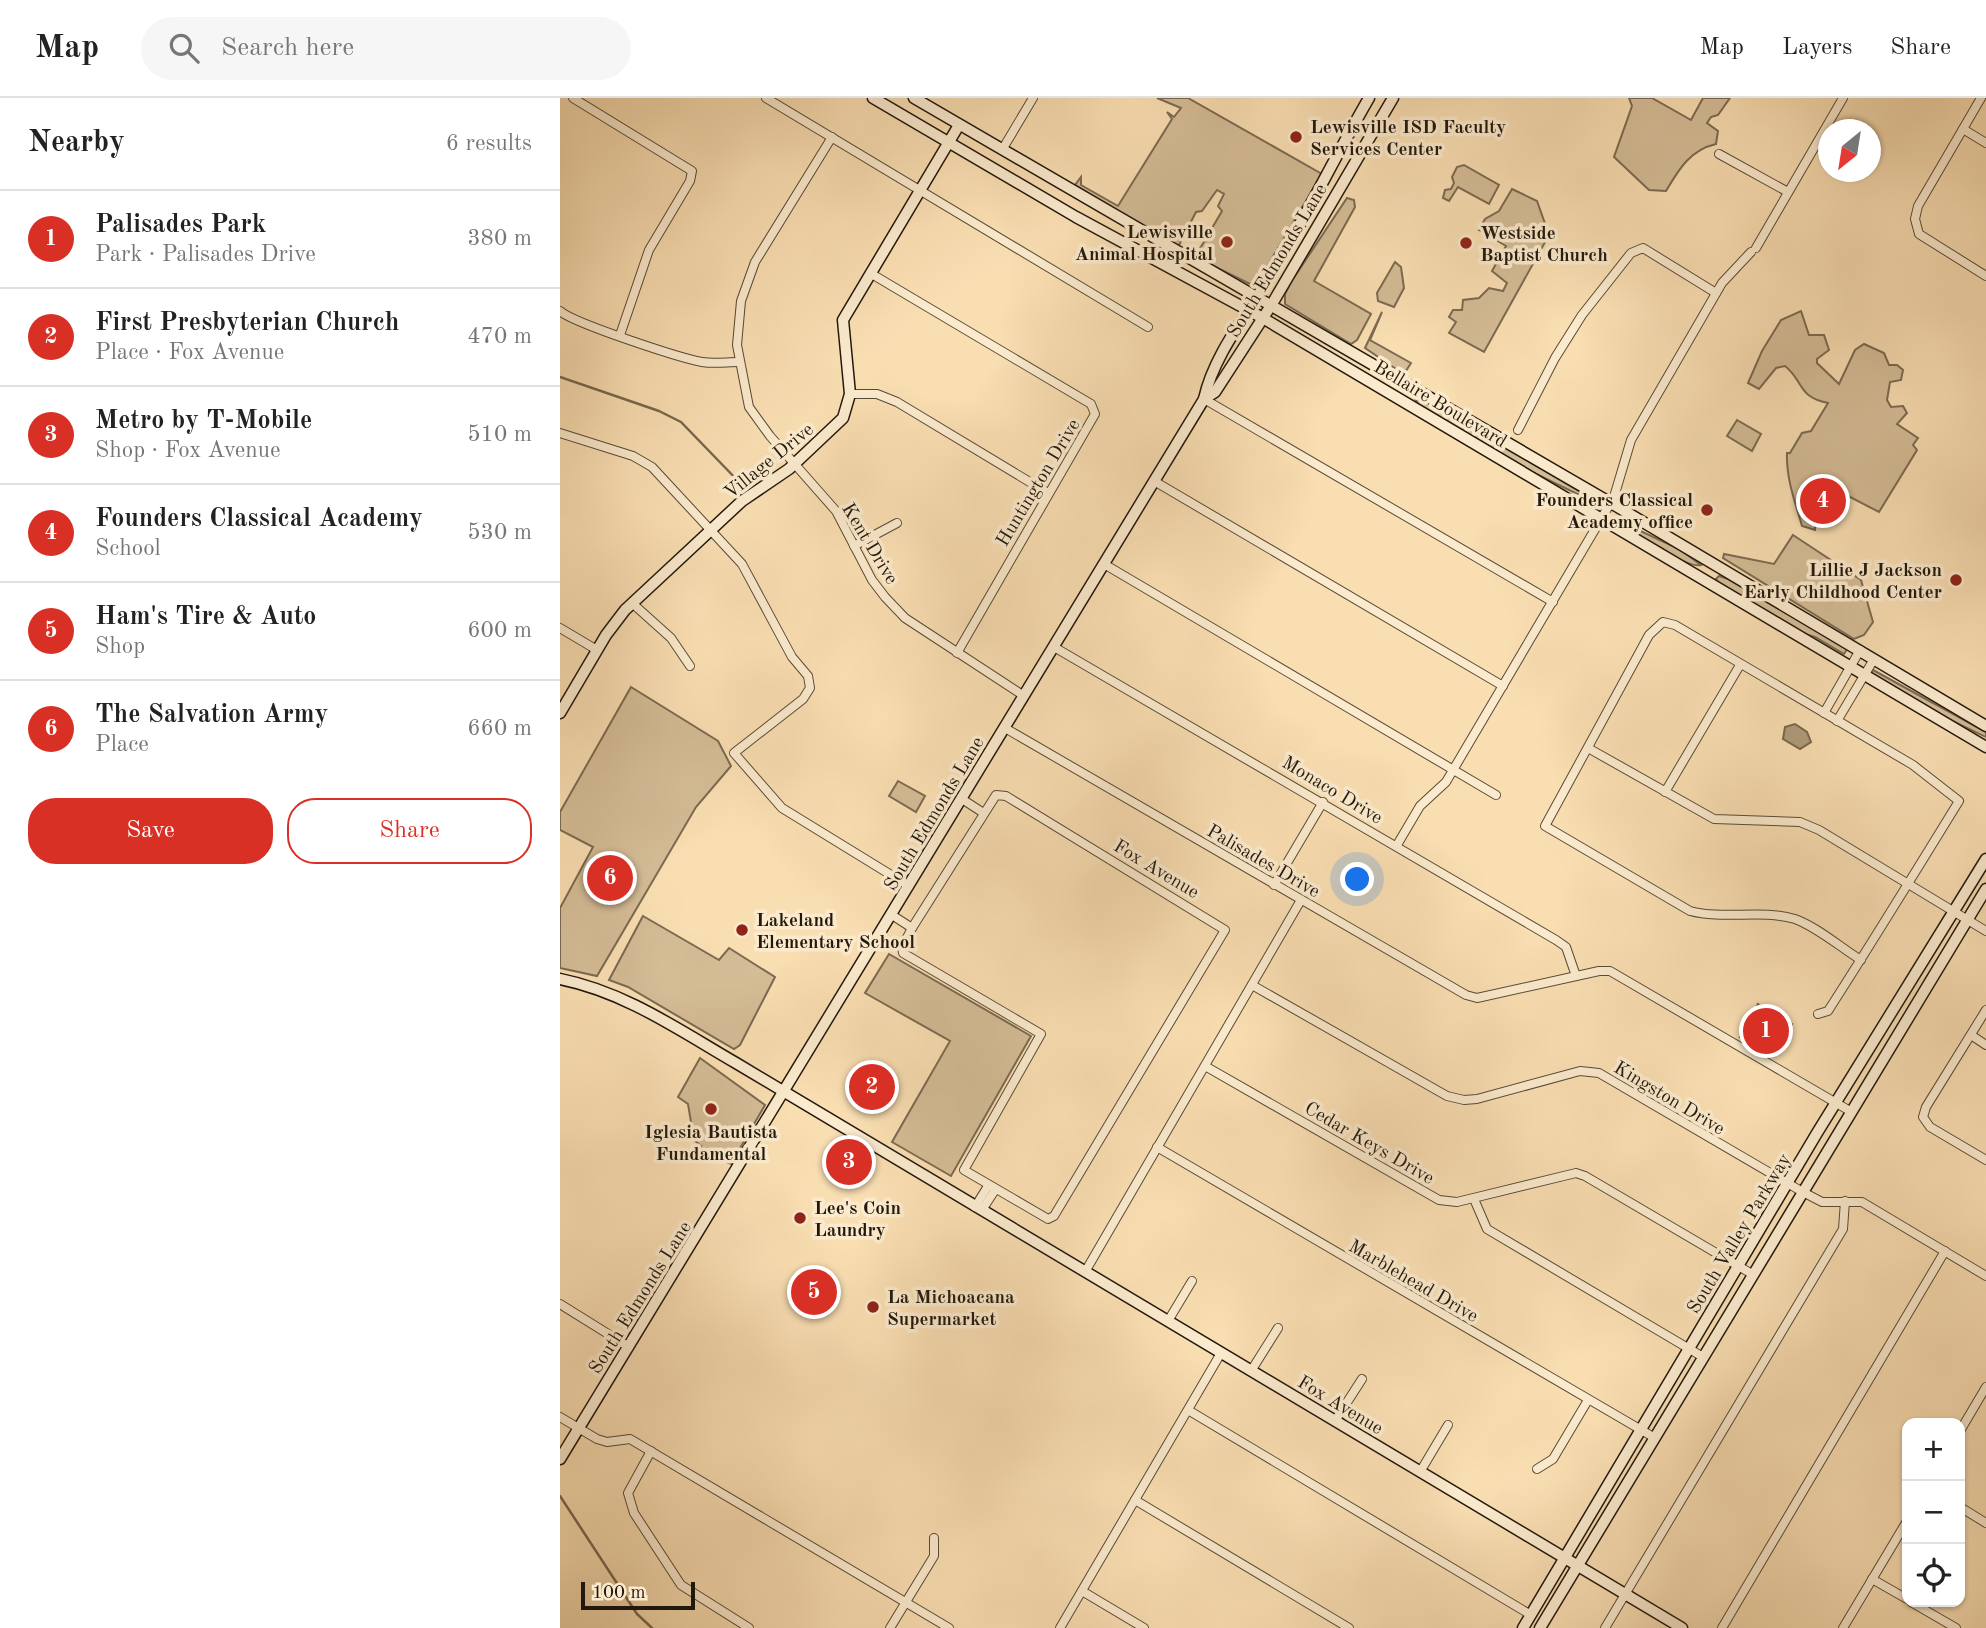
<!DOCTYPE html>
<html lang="en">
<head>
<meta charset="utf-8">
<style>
	body { margin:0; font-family:"Old Standard TT",serif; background:#f6f6f6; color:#222 }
	.controls { position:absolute; right:21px; bottom:21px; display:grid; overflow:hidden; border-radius:14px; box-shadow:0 2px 5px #0004 }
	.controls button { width:63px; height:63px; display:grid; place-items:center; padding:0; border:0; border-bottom:2px solid #e0e0e0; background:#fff; color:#222; font:35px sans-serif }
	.compass { position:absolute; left:1258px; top:21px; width:63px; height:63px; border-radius:50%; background:#fff; box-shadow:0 2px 5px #0004; rotate:210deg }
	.scale { position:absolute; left:21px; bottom:18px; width:114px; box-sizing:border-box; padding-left:7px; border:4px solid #22180c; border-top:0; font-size:19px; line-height:24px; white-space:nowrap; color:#22180c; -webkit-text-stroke:5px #fbeacd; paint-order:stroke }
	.you { position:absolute; left:798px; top:782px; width:24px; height:24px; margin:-18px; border:5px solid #fff; border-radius:50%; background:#1a73e8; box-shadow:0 0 0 10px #1a73e833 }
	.badge { display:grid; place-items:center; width:46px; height:46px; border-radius:50%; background:#d93025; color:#fff; font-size:23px; font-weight:700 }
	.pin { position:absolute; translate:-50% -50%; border:4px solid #fff; box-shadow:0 2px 7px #0006 }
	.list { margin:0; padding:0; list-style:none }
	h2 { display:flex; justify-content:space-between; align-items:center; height:91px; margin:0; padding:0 28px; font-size:30px }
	h2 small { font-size:23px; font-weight:400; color:#767676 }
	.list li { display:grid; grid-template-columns:46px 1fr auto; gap:21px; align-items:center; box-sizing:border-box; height:98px; padding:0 28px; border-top:2px solid #e0e0e0 }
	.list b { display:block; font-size:26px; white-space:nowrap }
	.list p { margin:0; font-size:23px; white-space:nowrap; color:#767676 }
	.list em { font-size:23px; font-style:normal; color:#767676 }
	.actions { display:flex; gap:14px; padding:21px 28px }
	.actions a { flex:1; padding:16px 0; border:2px solid #d93025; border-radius:28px; text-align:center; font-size:24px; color:#d93025 }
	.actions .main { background:#d93025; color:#fff }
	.icon { flex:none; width:38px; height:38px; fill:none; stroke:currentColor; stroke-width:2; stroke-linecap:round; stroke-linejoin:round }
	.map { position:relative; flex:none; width:1426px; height:1530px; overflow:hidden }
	header { display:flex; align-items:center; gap:42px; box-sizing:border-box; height:98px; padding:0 35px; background:#fff; border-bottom:2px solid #e0e0e0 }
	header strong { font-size:33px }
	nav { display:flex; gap:38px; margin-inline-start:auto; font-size:24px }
	.search { width:490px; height:63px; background:#f6f6f6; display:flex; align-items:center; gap:18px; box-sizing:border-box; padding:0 24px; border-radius:38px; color:#767676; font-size:26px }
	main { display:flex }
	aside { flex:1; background:#fff }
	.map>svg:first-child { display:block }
</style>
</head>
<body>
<header>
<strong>Map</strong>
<div class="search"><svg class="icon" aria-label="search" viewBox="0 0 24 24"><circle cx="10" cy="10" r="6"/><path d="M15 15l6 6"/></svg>Search here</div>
<nav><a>Map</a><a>Layers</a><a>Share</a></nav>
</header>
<main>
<aside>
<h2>Nearby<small>6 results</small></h2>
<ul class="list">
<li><span class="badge">1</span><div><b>Palisades Park</b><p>Park · Palisades Drive</p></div><em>380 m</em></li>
<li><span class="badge">2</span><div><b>First Presbyterian Church</b><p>Place · Fox Avenue</p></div><em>470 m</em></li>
<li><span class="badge">3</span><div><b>Metro by T-Mobile</b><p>Shop · Fox Avenue</p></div><em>510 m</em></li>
<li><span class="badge">4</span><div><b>Founders Classical Academy</b><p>School</p></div><em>530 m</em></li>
<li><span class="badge">5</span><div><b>Ham's Tire &amp; Auto</b><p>Shop</p></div><em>600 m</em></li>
<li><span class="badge">6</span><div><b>The Salvation Army</b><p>Place</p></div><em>660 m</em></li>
</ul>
<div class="actions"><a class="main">Save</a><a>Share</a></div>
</aside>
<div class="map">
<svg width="1426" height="1530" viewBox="0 0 1426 1530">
	<rect width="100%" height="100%" fill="#f9deb2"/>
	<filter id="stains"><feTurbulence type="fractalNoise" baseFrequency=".00286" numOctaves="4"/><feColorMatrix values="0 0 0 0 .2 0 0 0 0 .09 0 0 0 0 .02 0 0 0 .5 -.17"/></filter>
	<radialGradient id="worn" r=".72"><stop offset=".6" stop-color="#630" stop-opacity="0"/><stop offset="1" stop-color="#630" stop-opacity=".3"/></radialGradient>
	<g fill="#d4bc96" stroke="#7b6a51" stroke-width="2">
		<path d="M597,0H628L762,76L699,182L690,186L635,159L662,113L658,108L664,96L657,92L642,113L636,114L618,149L515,87L521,79V87L558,108L612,21L607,14L614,19L621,10Z"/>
		<path d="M1069,0H1092L1131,22L1143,0H1170L1158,17L1151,19L1147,25L1158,33L1156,46C1130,52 1119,71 1106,93L1089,92L1054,59L1072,8Z"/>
		<path d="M904,67L939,87L929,106L898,89L889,103L883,100L885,92L891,91L894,85L892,79L897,69Z"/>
		<path d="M952,91L977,103L989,137L924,254L889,235L896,224L889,219L893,212H902L903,202L919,200L929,190L943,193L947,185L932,173L946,148L919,132L925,121L939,113Z"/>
		<path d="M787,100L794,102L795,109L754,183L811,216L797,242L791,246L725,206V196L731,184Z"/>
		<path d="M835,164L841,169L844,190L834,209L818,203L817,195Z"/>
		<path d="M1241,213L1249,237H1264L1269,252L1257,261V265L1279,286L1295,252L1304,246L1324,255L1329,267H1337L1343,272L1341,282L1330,284L1327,302L1331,309L1343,308L1347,315L1337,326L1358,340L1353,347L1357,352L1319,414L1267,387L1256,401L1255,432L1242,428C1235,404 1226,380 1227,355H1230L1242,335L1251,333L1268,305C1237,299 1244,283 1225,268L1216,270L1199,291L1188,285L1202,253L1221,222Z"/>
		<path d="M822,214L810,242L851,265L846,273L836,271L805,250Z"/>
		<path d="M857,297L1039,405L1040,407L972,374L858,306L854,299Z"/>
		<path d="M1177,322L1201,336L1192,353L1167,338Z"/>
		<path d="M1055,421L1119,451L1141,467C1129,471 1065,433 1055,421Z"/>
		<path d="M1233,437L1301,482L1313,524L1304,537L1294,541L1163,460L1164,456L1214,466Z"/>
		<path d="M1159,478L1168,481L1287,551L1284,556L1255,539L1238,534L1160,487L1156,481Z"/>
		<path d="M1313,572L1426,634V639L1382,618L1310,576Z"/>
		<path d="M71,589L158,643L171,668L136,709L37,878L0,870V810L33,749L0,732V714Z"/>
		<path d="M338,683L365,698L356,714L329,698Z"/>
		<path d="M83,818L159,862L169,850L215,879L180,947L174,951L68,889L49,882Z"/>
		<path d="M329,856L471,938L391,1078L332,1044L390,943L305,895Z"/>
		<path d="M1198,906L1232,926L1214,958L1196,943L1180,939Z"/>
		<path d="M140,960L205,1007L171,1066L139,1051L141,1048L126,1035L131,1024L128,1006L118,999Z"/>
	</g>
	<path fill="#b09b7a" stroke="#77674e" stroke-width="2" d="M1235,626L1247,634L1251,644L1240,651L1223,641L1225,629Z"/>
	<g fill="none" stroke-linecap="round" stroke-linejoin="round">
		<g stroke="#77674e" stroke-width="2.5">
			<path d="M0,279L99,313L121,324L181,386"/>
			<path d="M0,1398L77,1516L92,1530"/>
		</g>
		<g stroke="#584a36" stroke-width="10">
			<g id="street">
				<path d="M13,0L132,73L130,83L89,152L60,237"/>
				<path d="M206,0L588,229"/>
				<path d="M1421,0L1358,108L1355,121L1359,136L1426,178"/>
				<path d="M1403,31L1426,45"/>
				<path d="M272,39L195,164L181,203L177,247L189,309L210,338L276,413L312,482L325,499L345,520L464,598"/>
				<path d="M442,52L473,0"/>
				<path d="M1159,56L1228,94"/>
				<path d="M1196,150L1283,0"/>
				<path d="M310,175L531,306L535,316L397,555"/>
				<path d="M0,213C13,225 120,260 142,264C154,266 167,264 179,264"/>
				<path d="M290,296H317L337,304L488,395"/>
				<path d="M644,301L993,504"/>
				<path d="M958,332L995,260L1022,217L1071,155L1083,150L1156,195"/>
				<path d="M0,335L73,358L92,369L182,466L232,559L248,578L250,590L243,601L174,655L222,710L349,788"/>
				<path d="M594,383L943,588"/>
				<path d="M294,448L337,425"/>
				<path d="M544,466L936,697"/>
				<path d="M72,505L111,540L130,568"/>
				<path d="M0,530L37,552"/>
				<path d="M494,549L996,842L1006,849L1016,878"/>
				<path d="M1264,615L1300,552"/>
				<path d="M1277,623L1314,561"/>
				<path d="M445,630L906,897L917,900L1039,873H1050L1290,1013"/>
				<path d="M1028,650L1154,721L1240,724L1259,732L1426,833"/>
				<path d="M1105,694L1180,567"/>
				<path d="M436,697L446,698L665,832L494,1118L488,1121L404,1072L481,936L343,855L342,849L352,830Z"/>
				<path d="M402,701L422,714"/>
				<path d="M837,747L860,708L886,684L1054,399L1071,342L1162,185L1191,154"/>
				<path d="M714,787L763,704"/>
				<path d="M332,817L352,830"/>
				<path d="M692,887L887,998L904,1002L917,1001L1020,973L1039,975L1241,1093L1262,1104H1302L1426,1178"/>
				<path d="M1426,912L1366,1009L1363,1019L1370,1029L1426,1062"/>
				<path d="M1258,916L1268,913C1313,843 1356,773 1399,703L1353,667L1115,527L1103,524L1089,537L985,728L1130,813C1164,822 1201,811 1235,821C1257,829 1280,849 1301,862"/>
				<path d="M1411,937L1426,947"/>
				<path d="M645,968L879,1102L897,1104L1016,1075L1025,1078L1192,1176"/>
				<path d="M597,1049L1095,1340"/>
				<path d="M914,1101L927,1131L1143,1259"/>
				<path d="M415,1109L428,1088"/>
				<path d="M422,1112L435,1092"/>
				<path d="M525,1174L741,802"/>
				<path d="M0,1206L69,1249"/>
				<path d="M608,1223L632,1183"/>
				<path d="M691,1273L718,1230"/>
				<path d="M628,1312L971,1517"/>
				<path d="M0,1319L37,1341L47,1344L70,1341L389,1530"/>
				<path d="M775,1323L802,1281"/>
				<path d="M1400,1333L1426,1289"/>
				<path d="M91,1353L68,1395L74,1415L121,1487L189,1530"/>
				<path d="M977,1371L993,1361L1028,1302"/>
				<path d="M860,1374L888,1327"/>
				<path d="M575,1402L789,1530"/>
				<path d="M1400,1409L1426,1425"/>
				<path d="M1312,1481L1347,1501"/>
				<path d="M522,1493L584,1530"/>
				<path d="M1351,1504L1396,1530"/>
				<path d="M330,1530L374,1458V1440"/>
				<path d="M500,1530L661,1255"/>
				<path d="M1045,1530L1283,1131L1285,1103"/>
				<path d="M1162,1530L1385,1153"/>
				<path d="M1283,1530L1347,1423"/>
			</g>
		</g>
		<g stroke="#22180c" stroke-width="13">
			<g id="secondary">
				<path d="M313,0L516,119L701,219L1426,649"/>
				<path d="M354,0L1051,405L1426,628"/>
				<path d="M644,301L655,294L712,206L833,0"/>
				<path d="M0,615L46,537L65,512L182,403L229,371L283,320L290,296L283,222L399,27"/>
				<path d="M0,881C65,894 119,932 176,965L1122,1530"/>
				<path d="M0,1361L644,301C653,260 682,223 704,188C742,127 773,62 809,0"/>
				<path d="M963,1530L1257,1035L1426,761"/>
				<path d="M980,1530L1426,791"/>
			</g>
		</g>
		<use href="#street" stroke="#fbeacd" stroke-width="8"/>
		<use href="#secondary" stroke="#fbeacd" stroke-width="10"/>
	</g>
	<g fill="#8f2418" stroke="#fbeacd" stroke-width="2.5">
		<circle cx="736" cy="39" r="7"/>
		<circle cx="667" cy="144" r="7"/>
		<circle cx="906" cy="145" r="7"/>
		<circle cx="1147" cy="412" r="7"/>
		<circle cx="1396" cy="482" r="7"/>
		<circle cx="182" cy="832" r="7"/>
		<circle cx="151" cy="1011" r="7"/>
		<circle cx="240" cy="1120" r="7"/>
		<circle cx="313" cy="1209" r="7"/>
	</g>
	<g text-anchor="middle" stroke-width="7" stroke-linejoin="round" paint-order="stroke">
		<g font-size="19" font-weight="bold" fill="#22180c" stroke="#fbeacd" text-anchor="start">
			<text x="750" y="35">Lewisville ISD Faculty<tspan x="750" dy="22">Services Center</tspan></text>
			<text x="653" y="140" text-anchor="end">Lewisville<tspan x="653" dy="22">Animal Hospital</tspan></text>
			<text x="920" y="141">Westside<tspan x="920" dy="22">Baptist Church</tspan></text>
			<text x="1133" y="408" text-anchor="end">Founders Classical<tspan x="1133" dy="22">Academy office</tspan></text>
			<text x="1382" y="478" text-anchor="end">Lillie J Jackson<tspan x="1382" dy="22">Early Childhood Center</tspan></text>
			<text x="196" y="828">Lakeland<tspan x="196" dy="22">Elementary School</tspan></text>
			<text x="151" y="1040" text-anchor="middle">Iglesia Bautista<tspan x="151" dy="22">Fundamental</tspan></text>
			<text x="254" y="1116">Lee's Coin<tspan x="254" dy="22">Laundry</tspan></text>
			<text x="327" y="1205">La Michoacana<tspan x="327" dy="22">Supermarket</tspan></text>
		</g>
		<g font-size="19" fill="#22180c" stroke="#fbeacd">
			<text transform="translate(716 162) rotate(-59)" y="7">South Edmonds Lane</text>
			<text transform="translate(881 305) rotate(31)" y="7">Bellaire Boulevard</text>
			<text transform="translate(208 362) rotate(-39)" y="7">Village Drive</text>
			<text transform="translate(477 384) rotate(-59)" y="7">Huntington Drive</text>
			<text transform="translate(311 445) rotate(59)" y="7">Kent Drive</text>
			<text transform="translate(773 691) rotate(31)" y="7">Monaco Drive</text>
			<text transform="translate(373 715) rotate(-59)" y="7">South Edmonds Lane</text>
			<text transform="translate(704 762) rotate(30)" y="7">Palisades Drive</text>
			<text transform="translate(597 770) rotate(31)" y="7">Fox Avenue</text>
			<text transform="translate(1110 999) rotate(31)" y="7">Kingston Drive</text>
			<text transform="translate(810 1044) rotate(30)" y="7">Cedar Keys Drive</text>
			<text transform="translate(1178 1135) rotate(-59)" y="7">South Valley Parkway</text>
			<text transform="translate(854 1182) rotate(30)" y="7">Marblehead Drive</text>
			<text transform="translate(79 1199) rotate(-58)" y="7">South Edmonds Lane</text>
			<text transform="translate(781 1306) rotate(31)" y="7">Fox Avenue</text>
		</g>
	</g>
	<rect width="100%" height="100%" filter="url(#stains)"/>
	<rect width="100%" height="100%" fill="url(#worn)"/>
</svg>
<div class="controls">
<button>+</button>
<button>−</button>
<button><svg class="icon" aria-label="locate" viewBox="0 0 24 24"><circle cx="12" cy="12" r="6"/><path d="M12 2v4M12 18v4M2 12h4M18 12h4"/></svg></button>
</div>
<svg class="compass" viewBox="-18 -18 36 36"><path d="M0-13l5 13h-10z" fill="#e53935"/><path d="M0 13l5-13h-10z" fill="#767676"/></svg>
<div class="scale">100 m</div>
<div class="you"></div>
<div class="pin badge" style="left:1206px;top:933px">1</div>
<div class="pin badge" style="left:312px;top:989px">2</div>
<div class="pin badge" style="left:289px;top:1064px">3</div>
<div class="pin badge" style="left:1263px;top:403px">4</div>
<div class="pin badge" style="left:254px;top:1194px">5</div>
<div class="pin badge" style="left:50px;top:780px">6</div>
</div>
</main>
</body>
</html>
